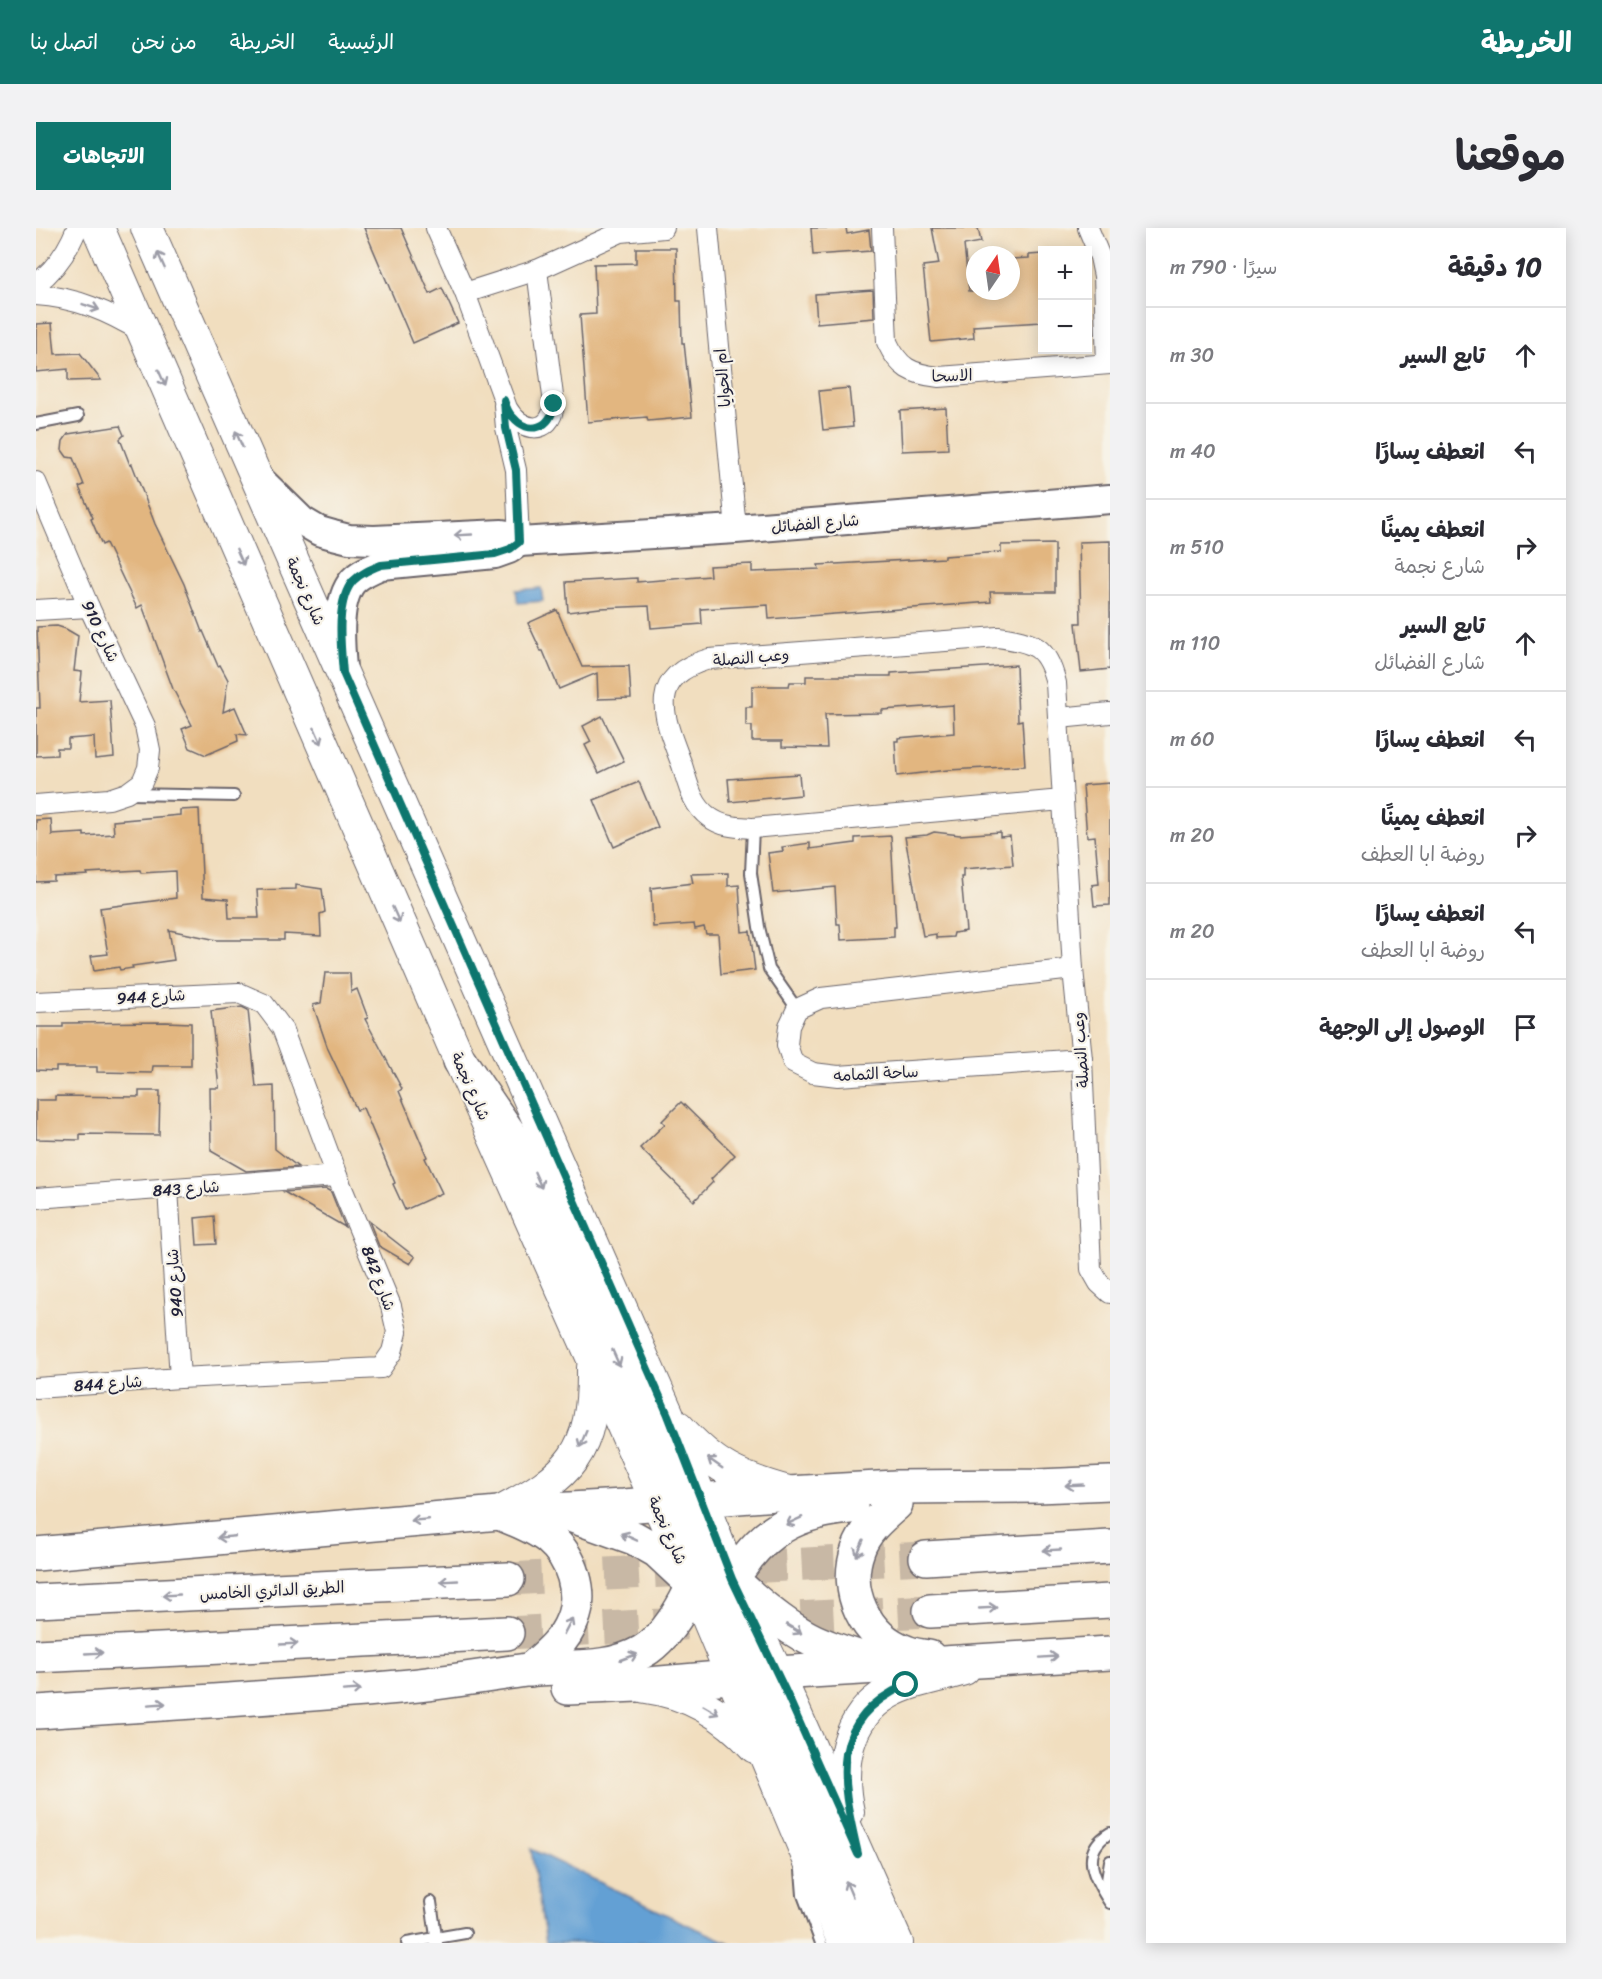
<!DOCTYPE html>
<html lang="ar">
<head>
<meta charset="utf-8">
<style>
	body { margin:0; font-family:Sriracha,"Playpen Sans Arabic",sans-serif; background:#f2f2f3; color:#2b2b33; direction:rtl }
	.controls { position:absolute; right:18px; top:18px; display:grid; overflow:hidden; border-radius:0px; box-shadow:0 3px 15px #0003 }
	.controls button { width:54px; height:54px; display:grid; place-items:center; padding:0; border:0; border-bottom:2px solid #e1e1e2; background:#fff; color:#2b2b33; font:30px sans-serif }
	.compass { position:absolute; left:930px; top:18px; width:54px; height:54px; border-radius:50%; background:#fff; box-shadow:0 3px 15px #0003; rotate:13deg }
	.stop { position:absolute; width:18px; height:18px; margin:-14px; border:4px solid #0f766e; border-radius:50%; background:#fff }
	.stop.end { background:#0f766e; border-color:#fff; box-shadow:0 2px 6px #0008 }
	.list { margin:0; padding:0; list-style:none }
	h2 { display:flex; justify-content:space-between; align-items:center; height:78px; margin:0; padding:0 24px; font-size:26px }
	h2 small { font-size:20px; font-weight:400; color:#7c7c81 }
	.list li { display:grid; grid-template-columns:39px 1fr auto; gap:18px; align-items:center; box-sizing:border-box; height:96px; padding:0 24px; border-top:2px solid #e1e1e2 }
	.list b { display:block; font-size:22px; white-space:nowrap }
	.list p { margin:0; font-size:20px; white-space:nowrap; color:#7c7c81 }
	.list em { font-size:20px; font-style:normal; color:#7c7c81 }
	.icon { flex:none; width:33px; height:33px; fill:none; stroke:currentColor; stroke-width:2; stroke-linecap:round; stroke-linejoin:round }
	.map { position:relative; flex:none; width:1074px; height:1715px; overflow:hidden; direction:ltr; border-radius:0px }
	header { display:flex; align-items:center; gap:36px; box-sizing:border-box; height:84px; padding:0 30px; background:#0f766e; color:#fff }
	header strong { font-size:28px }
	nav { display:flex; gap:33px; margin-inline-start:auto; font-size:21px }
	.intro { display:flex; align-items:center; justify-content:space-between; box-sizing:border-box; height:144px; padding:0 36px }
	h1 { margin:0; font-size:42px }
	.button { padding:15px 27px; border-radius:0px; background:#0f766e; color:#fff; font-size:21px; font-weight:700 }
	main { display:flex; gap:36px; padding:0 36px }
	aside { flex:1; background:#fff; border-radius:0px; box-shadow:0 3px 15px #0003 }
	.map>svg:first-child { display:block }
</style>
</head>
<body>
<header>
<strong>الخريطة</strong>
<nav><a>الرئيسية</a><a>الخريطة</a><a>من نحن</a><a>اتصل بنا</a></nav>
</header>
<div class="intro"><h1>موقعنا</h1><a class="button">الاتجاهات</a></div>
<main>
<aside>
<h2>10 دقيقة<small>سيرًا · 790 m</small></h2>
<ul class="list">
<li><svg class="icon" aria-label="ahead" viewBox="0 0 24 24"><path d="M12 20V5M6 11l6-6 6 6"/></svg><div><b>تابع السير</b></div><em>30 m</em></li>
<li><svg class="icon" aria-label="left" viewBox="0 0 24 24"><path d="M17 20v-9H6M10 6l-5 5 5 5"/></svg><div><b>انعطف يسارًا</b></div><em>40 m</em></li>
<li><svg class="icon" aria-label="right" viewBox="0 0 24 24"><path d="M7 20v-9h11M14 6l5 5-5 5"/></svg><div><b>انعطف يمينًا</b><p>شارع نجمة</p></div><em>510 m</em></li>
<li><svg class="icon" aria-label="ahead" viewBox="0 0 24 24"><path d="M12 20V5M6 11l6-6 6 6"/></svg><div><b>تابع السير</b><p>شارع الفضائل</p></div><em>110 m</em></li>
<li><svg class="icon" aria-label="left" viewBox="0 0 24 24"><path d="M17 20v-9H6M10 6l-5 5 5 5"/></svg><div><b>انعطف يسارًا</b></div><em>60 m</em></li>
<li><svg class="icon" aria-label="right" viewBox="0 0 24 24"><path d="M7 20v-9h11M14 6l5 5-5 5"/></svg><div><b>انعطف يمينًا</b><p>روضة ابا العطف</p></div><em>20 m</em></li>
<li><svg class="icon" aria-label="left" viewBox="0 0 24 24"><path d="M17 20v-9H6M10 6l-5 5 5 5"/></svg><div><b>انعطف يسارًا</b><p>روضة ابا العطف</p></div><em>20 m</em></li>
<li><svg class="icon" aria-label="arrive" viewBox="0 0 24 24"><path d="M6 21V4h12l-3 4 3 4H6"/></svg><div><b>الوصول إلى الوجهة</b></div></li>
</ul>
</aside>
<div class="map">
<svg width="1074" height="1715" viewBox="0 0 1074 1715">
	<rect width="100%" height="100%" fill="#f7f3e8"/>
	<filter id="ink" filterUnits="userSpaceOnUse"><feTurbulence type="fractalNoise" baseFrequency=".0167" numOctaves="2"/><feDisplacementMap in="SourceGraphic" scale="12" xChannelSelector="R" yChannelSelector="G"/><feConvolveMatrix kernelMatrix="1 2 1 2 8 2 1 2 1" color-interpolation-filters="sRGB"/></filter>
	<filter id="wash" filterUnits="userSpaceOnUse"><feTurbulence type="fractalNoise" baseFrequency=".008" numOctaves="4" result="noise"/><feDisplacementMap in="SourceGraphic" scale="24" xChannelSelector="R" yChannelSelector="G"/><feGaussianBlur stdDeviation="1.35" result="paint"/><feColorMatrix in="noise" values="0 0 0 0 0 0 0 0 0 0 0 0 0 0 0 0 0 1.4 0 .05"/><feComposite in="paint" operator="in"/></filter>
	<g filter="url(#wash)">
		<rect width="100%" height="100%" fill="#f1debf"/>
		<g fill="#63a0d4" stroke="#426188" stroke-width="1.5">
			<path d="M505,360L507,373L482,375L480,362Z"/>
			<path d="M495,1621L648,1695L694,1715H510Z"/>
		</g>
		<g id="blocks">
			<g fill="#e2b680">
				<path d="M328,0H365L394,66L406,60L422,95L377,115Z"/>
				<path d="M775,0H810L811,6L833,2L835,23L777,27Z"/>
				<path d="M896,0H942L945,14L928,17L933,63H975V31L993,30V27L1006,26V94L937,98L938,110L895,114L887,38L903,36Z"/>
				<path d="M600,20H640L641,73H645L646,115H648L656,189L612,193L611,189L552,194L544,87L560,86L558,36L600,35Z"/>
				<path d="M837,62L838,90L781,95L779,66Z"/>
				<path d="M16,95L19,126L44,125L65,152L32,153V141L0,144V96Z"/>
				<path d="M813,160L817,199L787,202L783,163Z"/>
				<path d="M910,180L912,221L866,223L864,183Z"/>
				<path d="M84,198L88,207L84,211L94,237L96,236L119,296L148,356L166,404L167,403L182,438L184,437L192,452L187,484L199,479L211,507L201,506L202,513L170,527L154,520L146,501L156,497L137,461L106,377L101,380L70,315L66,317L55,291L57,290L43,259L48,257L37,230L31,229L26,222L27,213L32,206Z"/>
				<path d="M1074,313V441L1045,444L1040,395H1045L1043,314Z"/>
				<path d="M1019,316V364H954L955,374L733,391L732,377L665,381L666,396L615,400L613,378L564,380L532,384L530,354L601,350V354L674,348L673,338L716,336V344L783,341L782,337L908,330V328L965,324V317Z"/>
				<path d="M521,382L546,439L593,438L595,470L562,471L561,445L523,461L507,423H505L492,395Z"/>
				<path d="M21,398L30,401L42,408L38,443L46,444L43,474L74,472L78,529L59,531L58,509L32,511V520H21V527L0,528V480H4L1,399Z"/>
				<path d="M980,437L982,493L986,492L989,538L912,542L861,548L859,513H862V510L918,505L917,477L846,482V485L789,486L791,520L746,519V513H716V498H710V479H716V458H753L754,454H770V448H855V445Z"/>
				<path d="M566,488L588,533L563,545L549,517L555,514L547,498Z"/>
				<path d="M763,546L765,567L694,574L692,551Z"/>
				<path d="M603,554L622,599L578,619L558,572Z"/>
				<path d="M1074,555V677L1058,678L1056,657L1063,656L1059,608L1051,609L1047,557Z"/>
				<path d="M163,581L167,669L192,671L193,690H223L221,662L260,661V657L286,661L289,684L284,686L285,708L248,706V712H181L133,702L138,732L96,738L97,740L84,742L83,739L58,743L55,728L72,726L64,680L140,670L139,643L105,645L104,642L51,645L52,647L18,649V653L0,654V592L15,591L16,607L48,605V608L78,606L77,593L144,587V582Z"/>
				<path d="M898,604L924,607L964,604V609L974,608L977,637L927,641V649H925L930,703L918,705L917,709L900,710V706L887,708L869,609L891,607Z"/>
				<path d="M855,608L860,699H858V709L805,712L804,696H801L799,659L737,665L732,625L747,623L746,619L774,615V621L819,615V610Z"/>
				<path d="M692,645V658L703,657L706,704L714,703L719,742L685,746L682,706H670L668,699L659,701L658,696L617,699L615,660L657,655L655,646Z"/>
				<path d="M289,745H314L315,764L321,761L332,790L329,791L366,861L363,863L391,929L389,930L406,965L369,982L357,956L359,955L327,880L321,882L292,821L277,777L285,775Z"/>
				<path d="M206,779L212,782L220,859L238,858L239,921L262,939L210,943L175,923L174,860H183L175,783Z"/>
				<path d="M130,794L155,795V838H117L116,845L61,844V839H20V843L0,842V799H27V795Z"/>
				<path d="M103,863H124L123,907L44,906V912L0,911V872H19V868L103,869Z"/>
				<path d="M645,874L699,927L675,951L677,954L658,973L604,920L629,896L626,893Z"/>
				<path d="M290,961L295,964L309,999L248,964Z"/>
				<path d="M178,988L180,1016L161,1017L159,990Z"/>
				<path d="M333,993L379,1029L374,1036L343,1018Z"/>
			</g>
		</g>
	</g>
	<g filter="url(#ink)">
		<use href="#blocks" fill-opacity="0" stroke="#6a6469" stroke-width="1.5"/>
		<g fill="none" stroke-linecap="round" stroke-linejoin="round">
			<g stroke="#c8b8a5" stroke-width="33" stroke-dasharray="33 16" stroke-linecap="butt">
				<path d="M472,1351L890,1330"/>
				<path d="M471,1405L894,1383"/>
			</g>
			<g stroke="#6a6469" stroke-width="14">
				<g id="lane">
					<path d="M0,196L42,188"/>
					<path d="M94,566L198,568"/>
					<path d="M717,600L715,645L723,699L733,741L761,781"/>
					<path d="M1074,1605C1042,1624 1059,1652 1074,1675"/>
					<path d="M1074,1633L1071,1652L1074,1662"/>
					<path d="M765,1642L767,1667L785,1715"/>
					<path d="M395,1674L401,1715"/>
					<path d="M371,1715L429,1705"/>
				</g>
			</g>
			<g stroke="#6a6469" stroke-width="22">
				<g id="street">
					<path d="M400,0L429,65L471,180C484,204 515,209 518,176L501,42"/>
					<path d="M672,0L700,301"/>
					<path d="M846,0L851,114C863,140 875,146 903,149L1074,136"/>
					<path d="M1052,0L1064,29L1068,48L1071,136"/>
					<path d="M0,56C20,41 32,23 41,0"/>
					<path d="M429,65L501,42L585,4L628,0"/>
					<path d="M0,67C39,69 73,84 106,104"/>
					<path d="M468,177L470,200L480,242L483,314"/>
					<path d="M0,254L53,379L109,498L114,522L112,540L106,554L91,565L73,571L0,577"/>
					<path d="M0,382L53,379"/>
					<path d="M1023,490L1074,485"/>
					<path d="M1026,572L717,600C700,599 686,599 673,589C656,577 652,556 646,537C628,490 609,449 673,431L962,409C998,414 1011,418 1020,455L1037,741L1046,831L1055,1041L1063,1055L1074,1065"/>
					<path d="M1037,741L785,770L761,781L753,798L751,817L757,835L777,845L802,848L1046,831"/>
					<path d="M0,774L203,765L228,776L246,800L301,948L355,1078L361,1104L356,1124L345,1140L144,1150L0,1160"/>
					<path d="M132,961L144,1150"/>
					<path d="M0,970L301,948"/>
				</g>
			</g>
			<g stroke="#6a6469" stroke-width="32">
				<g id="secondary">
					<path d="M224,252L266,293L283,303L297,307L313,311L338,312L466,306L473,307L483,314L700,301L1074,271"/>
					<path d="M306,440C304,416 300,373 317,353C325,345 335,341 345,337L459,326L473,321L483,314"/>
				</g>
			</g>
			<g stroke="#6a6469" stroke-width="34">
				<g id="primary">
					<path d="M62,0L424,833L657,1355L808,1715"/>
					<path d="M111,0L632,1187L696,1351L749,1462L861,1715"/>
					<path d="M642,1199C678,1239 701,1250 752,1264"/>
					<path d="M463,1285C535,1247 558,1225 557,1140"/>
					<path d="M610,1459C654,1465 690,1487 719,1519"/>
					<path d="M812,1584C802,1539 810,1489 852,1465C875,1452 903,1449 928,1441"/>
				</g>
			</g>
			<g stroke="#6a6469" stroke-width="36">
				<g id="highway">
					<path d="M424,833L496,939L643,1273C651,1290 659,1306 670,1321C692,1352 744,1397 778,1413C802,1424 828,1431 852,1438"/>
					<path d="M860,1276C845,1289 829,1302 822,1322C807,1363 829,1409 870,1424C877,1427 885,1428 893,1429"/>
					<path d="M468,1287C483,1293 499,1299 513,1310C536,1329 548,1365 536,1393C528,1414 510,1428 494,1442"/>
					<path d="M534,1287L598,1310L621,1323L682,1380L703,1412L836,1715"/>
					<path d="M0,1326L463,1285L588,1278L753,1265L860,1259L1002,1258L1074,1255"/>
					<path d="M890,1330L1074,1319"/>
					<path d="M687,1370C714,1312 750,1284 815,1279"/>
					<path d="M0,1373L472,1351"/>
					<path d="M894,1383L1074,1373"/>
					<path d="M0,1428L471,1405"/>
					<path d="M532,1460L601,1457L741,1445L1074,1425"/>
					<path d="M0,1484C121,1476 243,1470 363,1459C406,1455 448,1448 490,1442C528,1437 571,1444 606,1424C641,1404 665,1343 678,1306"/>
				</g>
			</g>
			<use href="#lane" stroke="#fff" stroke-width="10"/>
			<use href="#street" stroke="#fff" stroke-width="20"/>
			<use href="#secondary" stroke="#fff" stroke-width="28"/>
			<use href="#primary" stroke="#fff" stroke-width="32"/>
			<use href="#highway" stroke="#fff" stroke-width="33"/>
		</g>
		<defs><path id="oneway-shaft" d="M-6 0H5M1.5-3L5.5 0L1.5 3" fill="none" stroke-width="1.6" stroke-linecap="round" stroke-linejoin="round" transform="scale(1.5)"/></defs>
		<g stroke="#9c9ca7">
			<use href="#oneway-shaft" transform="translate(125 32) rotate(-114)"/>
			<use href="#oneway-shaft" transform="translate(55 79) rotate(19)"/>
			<use href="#oneway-shaft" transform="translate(126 150) rotate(66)"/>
			<use href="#oneway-shaft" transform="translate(203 211) rotate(-114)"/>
			<use href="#oneway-shaft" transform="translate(427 307) rotate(177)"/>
			<use href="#oneway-shaft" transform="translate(204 329) rotate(66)"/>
			<use href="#oneway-shaft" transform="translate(282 508) rotate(66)"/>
			<use href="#oneway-shaft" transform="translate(360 687) rotate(66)"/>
			<use href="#oneway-shaft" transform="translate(502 952) rotate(66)"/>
			<use href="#oneway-shaft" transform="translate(580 1130) rotate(66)"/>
			<use href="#oneway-shaft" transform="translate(547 1211) rotate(113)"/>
			<use href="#oneway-shaft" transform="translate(679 1235) rotate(-145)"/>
			<use href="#oneway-shaft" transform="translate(1038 1257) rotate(177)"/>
			<use href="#oneway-shaft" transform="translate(384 1292) rotate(175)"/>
			<use href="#oneway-shaft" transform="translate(758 1293) rotate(155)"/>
			<use href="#oneway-shaft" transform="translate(190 1309) rotate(175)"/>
			<use href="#oneway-shaft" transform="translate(593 1309) rotate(-156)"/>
			<use href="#oneway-shaft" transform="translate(824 1320) rotate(113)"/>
			<use href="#oneway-shaft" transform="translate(1016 1322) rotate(177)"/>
			<use href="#oneway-shaft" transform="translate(413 1353) rotate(177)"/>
			<use href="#oneway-shaft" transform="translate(135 1367) rotate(177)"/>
			<use href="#oneway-shaft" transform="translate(952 1380) rotate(-3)"/>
			<use href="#oneway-shaft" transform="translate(532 1398) rotate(-62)"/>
			<use href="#oneway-shaft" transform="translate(758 1401) rotate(31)"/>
			<use href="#oneway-shaft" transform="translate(253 1416) rotate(-3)"/>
			<use href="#oneway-shaft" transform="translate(58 1425) rotate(-3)"/>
			<use href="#oneway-shaft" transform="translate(593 1429) rotate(-20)"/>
			<use href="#oneway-shaft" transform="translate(1013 1429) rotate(-4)"/>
			<use href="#oneway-shaft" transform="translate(316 1462) rotate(-4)"/>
			<use href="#oneway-shaft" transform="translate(121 1476) rotate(-4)"/>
			<use href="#oneway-shaft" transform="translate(675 1482) rotate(30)"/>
			<use href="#oneway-shaft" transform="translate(813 1661) rotate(-113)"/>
		</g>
	</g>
	<g fill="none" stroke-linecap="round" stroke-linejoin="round" filter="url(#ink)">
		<path stroke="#0f766e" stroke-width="8" d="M518,176C516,200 493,208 477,189C472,185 470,178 468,172L470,200L480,242L483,314L474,321L459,326L345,337C335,341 325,345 317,353C299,373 305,420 307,445L632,1187L696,1351L749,1462L822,1626C806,1555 789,1493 870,1457"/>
	</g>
	<g text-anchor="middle" stroke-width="4.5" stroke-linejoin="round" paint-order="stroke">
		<g font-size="16" fill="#22223b" stroke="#f7f3e8">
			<text transform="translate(916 147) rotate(-2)" y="6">الاسحا</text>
			<text transform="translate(686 150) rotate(-95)" y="6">ام الحوايا</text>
			<text transform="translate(779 295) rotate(-5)" y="6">شارع الفضائل</text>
			<text transform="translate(270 363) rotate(66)" y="6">شارع نجمة</text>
			<text transform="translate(65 403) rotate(65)" y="6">شارع 910</text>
			<text transform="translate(715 429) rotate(-5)" y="6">وعب النصلة</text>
			<text transform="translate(115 768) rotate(-3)" y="6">شارع 944</text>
			<text transform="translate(1044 822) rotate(-94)" y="6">وعب النصلة</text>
			<text transform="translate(840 845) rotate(-3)" y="6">ساحة الثمامه</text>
			<text transform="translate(435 858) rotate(66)" y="6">شارع نجمة</text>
			<text transform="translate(150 960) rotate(-4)" y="6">شارع 843</text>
			<text transform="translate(343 1050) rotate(69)" y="6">شارع 842</text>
			<text transform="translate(138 1055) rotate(-94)" y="6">شارع 940</text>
			<text transform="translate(72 1155) rotate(-4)" y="6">شارع 844</text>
			<text transform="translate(632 1302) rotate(66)" y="6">شارع نجمة</text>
			<text transform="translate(236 1362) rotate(-3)" y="6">الطريق الدائري الخامس</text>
		</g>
	</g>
</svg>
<div class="controls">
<button>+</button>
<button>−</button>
</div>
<svg class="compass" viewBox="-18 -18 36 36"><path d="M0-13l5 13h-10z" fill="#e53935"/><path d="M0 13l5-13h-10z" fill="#7c7c81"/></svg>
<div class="stop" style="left:870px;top:1457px"></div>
<div class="stop end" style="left:518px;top:176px"></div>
</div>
</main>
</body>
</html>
